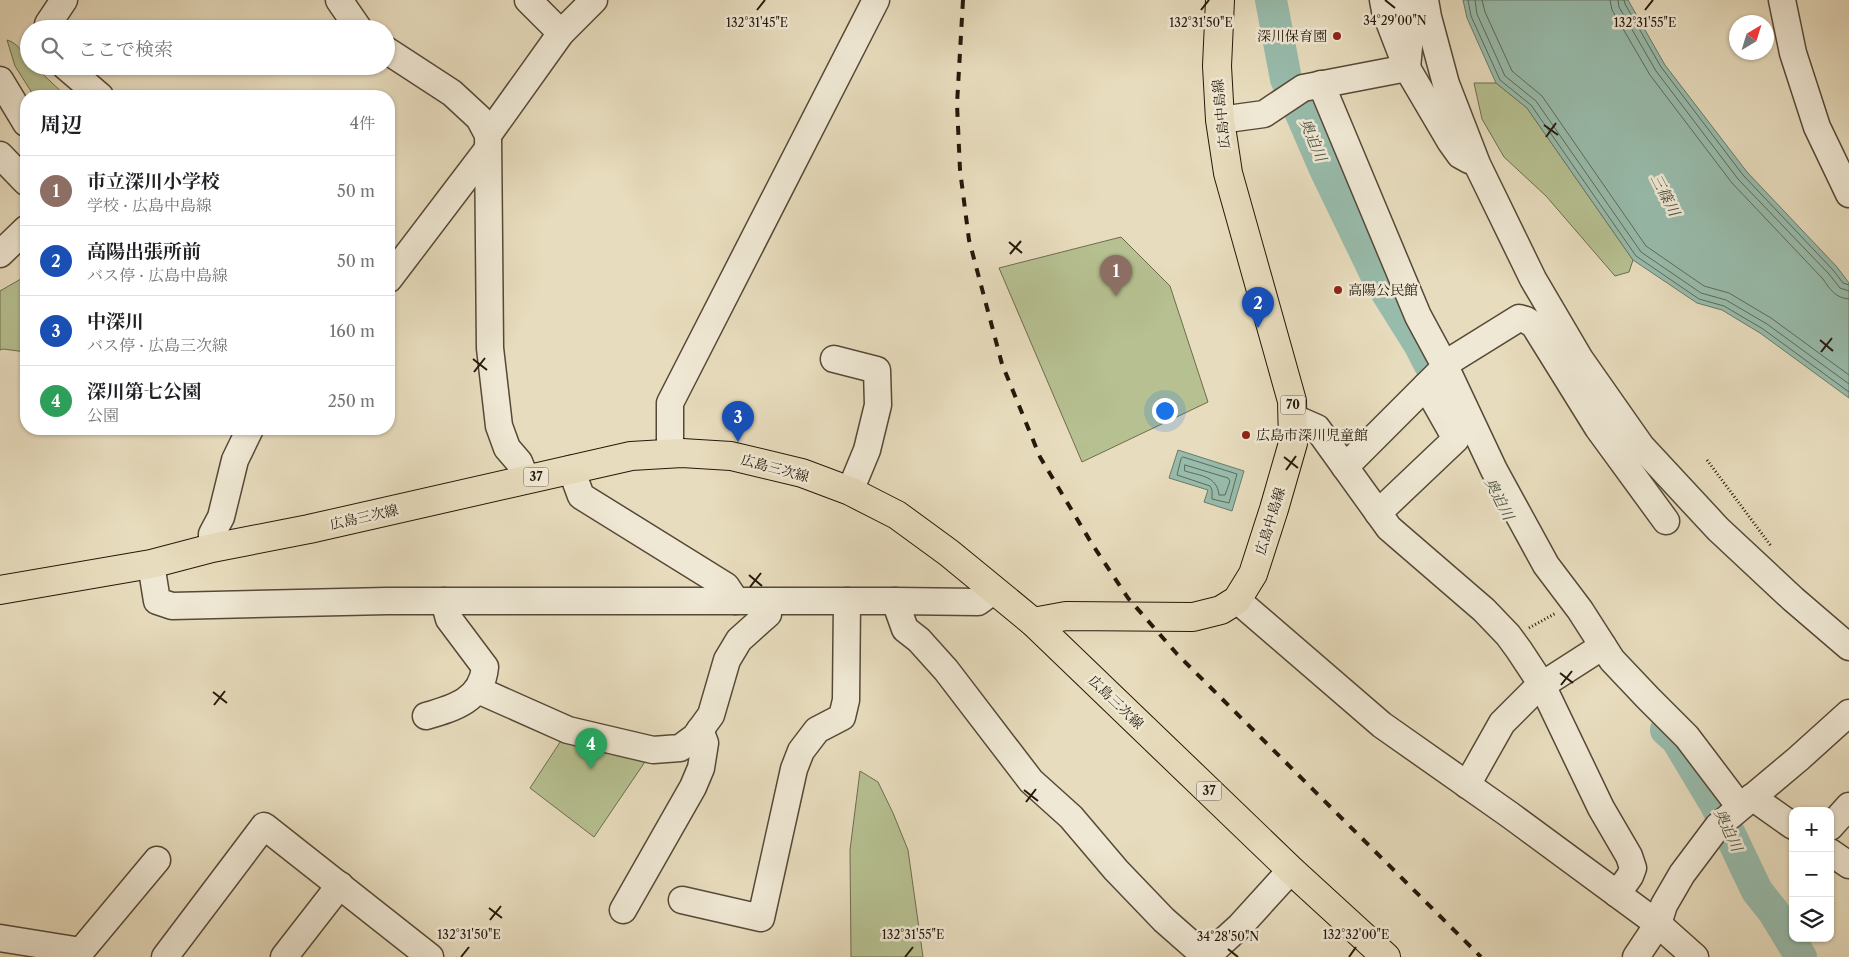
<!DOCTYPE html>
<html lang="ja">
<head>
<meta charset="utf-8">
<style>
	body { margin:0; font-family:"Libre Caslon Text","Noto Serif JP",serif; background:#f6f6f6; color:#202124 }
	.controls { position:absolute; right:15px; bottom:15px; display:grid; overflow:hidden; border-radius:10px; box-shadow:0 1px 4px #0004 }
	.controls button { width:45px; height:45px; display:grid; place-items:center; padding:0; border:0; border-bottom:1px solid #e0e0e0; background:#fff; color:#202124; font:25px sans-serif }
	.compass { position:absolute; left:1729px; top:15px; width:45px; height:45px; border-radius:50%; background:#fff; box-shadow:0 1px 4px #0004; rotate:38deg }
	.you { position:absolute; left:1164px; top:410px; width:18px; height:18px; margin:-12px; border:4px solid #fff; border-radius:50%; background:#1a73e8; box-shadow:0 0 0 8px #1a73e833 }
	.badge { display:grid; place-items:center; width:32px; height:32px; border-radius:50%; background:#0b8043; color:#fff; font-size:16px; font-weight:700 }
	.pin { position:absolute; translate:-50% -41px; filter:drop-shadow(0 1px 2px #0008) }
	.pin::after { content:''; position:absolute; top:26px; width:18px; height:15px; background:inherit; clip-path:polygon(0 0,100% 0,50% 100%) }
	.list { margin:0; padding:0; list-style:none }
	h2 { display:flex; justify-content:space-between; align-items:center; height:65px; margin:0; padding:0 20px; font-size:21px }
	h2 small { font-size:16px; font-weight:400; color:#757577 }
	.list li { display:grid; grid-template-columns:32px 1fr auto; gap:15px; align-items:center; box-sizing:border-box; height:70px; padding:0 20px; border-top:1px solid #e0e0e0 }
	.list b { display:block; font-size:19px; white-space:nowrap }
	.list p { margin:0; font-size:16px; white-space:nowrap; color:#757577 }
	.list em { font-size:16px; font-style:normal; color:#757577 }
	.icon { flex:none; width:28px; height:28px; fill:none; stroke:currentColor; stroke-width:2; stroke-linecap:round; stroke-linejoin:round }
	.map { position:relative; flex:none; width:1849px; height:957px; overflow:hidden }
	.search { position:absolute; background:#fff; box-shadow:0 1px 4px #0004; left:20px; top:20px; width:375px; height:55px; display:flex; align-items:center; gap:12px; box-sizing:border-box; padding:0 18px; border-radius:28px; color:#757577; font-size:19px }
	.panel { position:absolute; background:#fff; box-shadow:0 1px 4px #0004; left:20px; top:90px; width:375px; height:345px; border-radius:20px }
	.map>svg:first-child { display:block }
</style>
</head>
<body>
<div class="map">
<svg width="1849" height="957" viewBox="0 0 1849 957">
	<rect width="100%" height="100%" fill="#e7dcbd"/>
	<filter id="stains"><feTurbulence type="fractalNoise" baseFrequency=".004" numOctaves="4"/><feColorMatrix values="0 0 0 0 .2 0 0 0 0 .09 0 0 0 0 .02 0 0 0 .5 -.17"/></filter>
	<radialGradient id="worn" r=".72"><stop offset=".6" stop-color="#630" stop-opacity="0"/><stop offset="1" stop-color="#630" stop-opacity=".3"/></radialGradient>
	<g fill="#b6c091" stroke="#6e6c4e">
		<path d="M7,40C16,42 29,56 29,66H34L66,96H34L15,66Z"/>
		<path d="M1474,83H1496L1527,108L1633,260L1629,272L1615,276L1546,196L1504,157L1482,119Z"/>
		<path d="M1121,237L1170,286L1208,402L1082,462L999,268Z"/>
		<path d="M26,276V352L3,349L0,350V291Z"/>
		<path d="M568,730L653,750L594,837L530,788Z"/>
		<path d="M860,771L878,782L893,813L908,850L923,957H851L850,850Z"/>
	</g>
	<g fill="#98bcac" stroke="#6a7a6b">
		<path d="M1463,0H1628L1665,65L1747,172L1837,267L1849,283V398L1760,333L1722,310L1697,303L1633,260L1527,108L1496,83L1467,18Z"/>
		<path d="M1178,450L1244,471L1232,511L1204,502L1208,490L1169,478Z"/>
	</g>
	<g fill="none" stroke-linecap="round" stroke-linejoin="round">
		<g stroke="#5e6a5b" stroke-width="1">
			<path d="M1468,0L1471,16L1500,80L1531,105L1636,256L1699,299L1724,306L1763,329L1849,392"/>
			<path d="M1475,0L1477,14L1505,76L1536,101L1641,252L1701,293L1726,300L1767,324L1849,384"/>
			<path d="M1482,0L1485,12L1512,71L1542,96L1646,246L1704,286L1729,293L1771,318L1849,375"/>
			<path d="M1610,0L1612,10L1650,75L1732,183L1823,279C1830,289 1835,298 1849,299"/>
			<path d="M1618,0L1619,7L1656,71L1738,179L1829,274L1840,288L1849,291"/>
			<path d="M1624,0L1625,4L1661,67L1743,175L1833,270L1843,283L1849,285"/>
			<path d="M1183,457L1237,474L1229,503L1212,499V490L1210,486L1177,475L1181,459Z"/>
			<path d="M1185,465L1228,478L1230,481L1225,495H1219C1217,476 1201,476 1185,471Z"/>
		</g>
		<g stroke="#98bcac" stroke-width="32">
			<path d="M1271,0L1286,79L1324,167L1377,277L1419,344L1434,373"/>
			<path d="M1666,730L1677,740L1716,805L1757,891L1773,911L1801,957"/>
		</g>
		<g stroke="#564937" stroke-width="29">
			<g id="minor">
				<path d="M339,0L359,29"/>
				<path d="M528,0L561,33"/>
				<path d="M1383,0L1385,11L1407,68L1450,141L1460,155L1469,160"/>
				<path d="M1425,0L1428,17L1446,84L1477,164L1533,279L1580,359L1641,446L1718,529L1793,599L1849,647"/>
				<path d="M1782,0L1793,53L1817,127L1849,194"/>
				<path d="M48,29V24L64,0"/>
				<path d="M386,50L452,93L479,118L488,135L490,348L499,426L507,448L519,462L526,479"/>
				<path d="M65,66L100,96"/>
				<path d="M0,80L26,123"/>
				<path d="M1321,84L1418,316L1445,366L1494,470L1546,565L1580,610L1612,660L1648,698L1687,737L1740,807"/>
				<path d="M1220,120L1264,114L1303,88L1407,68L1410,36L1404,0"/>
				<path d="M488,135L561,33L594,0"/>
				<path d="M0,155L26,182"/>
				<path d="M0,254L26,229"/>
				<path d="M389,279L487,150"/>
				<path d="M834,359L877,370L878,405L867,450L850,491"/>
				<path d="M1294,418L1317,428L1389,528L1484,610L1508,635L1519,650L1542,685L1601,808L1629,856L1633,868L1630,876L1617,894"/>
				<path d="M670,453V403L876,0"/>
				<path d="M1345,467L1453,359L1519,318L1526,320L1534,325L1598,428L1666,521"/>
				<path d="M571,469L581,496L726,586L736,601"/>
				<path d="M1378,513L1456,439L1426,386"/>
				<path d="M212,548V534L221,517L235,460L250,429"/>
				<path d="M151,564L157,601L172,606L387,601H895L978,602L993,591"/>
				<path d="M1237,600L1382,725L1510,815L1658,924L1695,957"/>
				<path d="M895,601L905,629L919,640L946,670L1031,781L1071,817L1116,870L1164,920L1206,957"/>
				<path d="M478,690L568,730L653,750L680,748L695,737L711,715L727,660L739,640L768,614V602"/>
				<path d="M426,716C454,708 482,700 485,667L449,619L444,601"/>
				<path d="M1467,785L1502,723L1536,689L1603,646"/>
				<path d="M1752,797L1793,826"/>
				<path d="M1830,827L1849,806"/>
				<path d="M1830,852L1849,865"/>
				<path d="M682,900L761,918L794,769L801,751L817,730L842,717L846,700L847,601"/>
				<path d="M623,910L693,787L701,768L705,743L700,730"/>
				<path d="M0,938L81,951L157,860"/>
				<path d="M165,957L264,826L430,957"/>
				<path d="M284,957L340,885"/>
				<path d="M1206,957L1240,926L1291,870"/>
				<path d="M1636,957L1658,924L1664,905L1682,874L1718,826L1798,759L1849,713"/>
			</g>
		</g>
		<g stroke="#25180a" stroke-width="30">
			<g id="major">
				<path d="M0,590L151,564L212,548L309,529L631,456L682,453L731,456L802,473L850,491L897,515L949,553L1033,622L1291,870L1386,957"/>
				<path d="M1033,622L1066,616L1193,617L1221,610L1237,600L1253,574L1274,509L1293,443L1292,401L1228,173L1220,120L1217,66L1220,0"/>
			</g>
		</g>
		<g stroke="#25180a" stroke-width="3" stroke-dasharray="1 2.5" stroke-linecap="butt">
			<path d="M1707,460L1771,546"/>
			<path d="M1529,628L1556,613"/>
		</g>
		<use href="#minor" stroke="#efe8d4" stroke-width="26"/>
		<use href="#major" stroke="#e7dcbd" stroke-width="28"/>
		<path stroke="#25180a" stroke-width="4" stroke-dasharray="9 9" stroke-linecap="butt" d="M963,0L957,104L960,170L969,240L1002,364L1040,457L1092,544L1128,598L1177,654L1481,957"/>
	</g>
	<path fill="none" stroke="#25180a" stroke-width="2" d="M1385,0L1395,8M757,10L765,0M1201,10L1209,0M1645,10L1653,0M1544,125L1558,135M1546,137L1556,123M1009,242L1022,253M1010,254L1021,241M1820,340L1833,351M1821,352L1832,338M473,359L487,370M474,372L485,358M1284,457L1298,468M1286,470L1296,456M749,575L762,586M750,587L761,573M1560,673L1573,683M1561,685L1572,671M213,692L227,703M214,705L225,691M1024,790L1038,801M1026,802L1036,789M489,908L502,918M490,920L501,906M1228,949L1238,957M461,957L469,947M905,957L913,947M1349,957L1356,947"/>
	<g fill="#8f2418" stroke="#efe8d4" stroke-width="2">
		<circle cx="1337" cy="36" r="5"/>
		<circle cx="1338" cy="290" r="5"/>
		<circle cx="1246" cy="435" r="5"/>
	</g>
	<g text-anchor="middle" stroke-width="5" stroke-linejoin="round" paint-order="stroke">
		<g fill="#efe8d4" stroke="#625647" stroke-width="1">
			<rect x="1280.5" y="395.5" width="25" height="19" rx="4"/>
			<rect x="523.5" y="467.5" width="25" height="19" rx="4"/>
			<rect x="1196.5" y="781.5" width="25" height="19" rx="4"/>
		</g>
		<g font-size="12" font-weight="bold" fill="#25180a">
			<text x="1293" y="409">70</text>
			<text x="536" y="481">37</text>
			<text x="1209" y="795">37</text>
		</g>
		<g font-size="14" fill="#25180a" stroke="#efe8d4" text-anchor="start">
			<text x="1327" y="41" text-anchor="end">深川保育園</text>
			<text x="1348" y="295">高陽公民館</text>
			<text x="1256" y="440">広島市深川児童館</text>
		</g>
		<g font-size="14" fill="#25180a" stroke="#efe8d4">
			<text transform="translate(1221 114) rotate(-96)" y="5">広島中島線</text>
			<text transform="translate(775 468) rotate(15)" y="5">広島三次線</text>
			<text transform="translate(364 517) rotate(-13)" y="5">広島三次線</text>
			<text transform="translate(1270 521) rotate(-73)" y="5">広島中島線</text>
			<text transform="translate(1116 702) rotate(44)" y="5">広島三次線</text>
		</g>
		<g font-size="15" font-style="italic" fill="#4d5143" stroke="#efe8d4">
			<text transform="translate(1313 140) rotate(67)" y="5">奥迫川</text>
			<text transform="translate(1665 195) rotate(63)" y="5">三篠川</text>
			<text transform="translate(1499 499) rotate(63)" y="5">奥迫川</text>
			<text transform="translate(1728 830) rotate(65)" y="5">奥迫川</text>
		</g>
	</g>
	<g font-size="12" text-anchor="middle" fill="#25180a" stroke="#efe8d4" stroke-width="5" stroke-linejoin="round" paint-order="stroke">
		<text x="1395" y="25">34°29'00"N</text>
		<text x="757" y="27">132°31'45"E</text>
		<text x="1201" y="27">132°31'50"E</text>
		<text x="1645" y="27">132°31'55"E</text>
		<text x="469" y="939">132°31'50"E</text>
		<text x="913" y="939">132°31'55"E</text>
		<text x="1356" y="939">132°32'00"E</text>
		<text x="1228" y="941">34°28'50"N</text>
	</g>
	<rect width="100%" height="100%" filter="url(#stains)"/>
	<rect width="100%" height="100%" fill="url(#worn)"/>
</svg>
<div class="controls">
<button>+</button>
<button>−</button>
<button><svg class="icon" aria-label="layers" viewBox="0 0 24 24"><path d="M12 4l9 5-9 5-9-5zM3 14l9 5 9-5"/></svg></button>
</div>
<svg class="compass" viewBox="-18 -18 36 36"><path d="M0-13l5 13h-10z" fill="#e53935"/><path d="M0 13l5-13h-10z" fill="#757577"/></svg>
<div class="you"></div>
<div class="pin badge" style="left:1116px;top:296px;background:#8d6e63">1</div>
<div class="pin badge" style="left:1258px;top:328px;background:#1a4fb4">2</div>
<div class="pin badge" style="left:738px;top:442px;background:#1a4fb4">3</div>
<div class="pin badge" style="left:591px;top:769px;background:#2e9e5b">4</div>
<div class="search"><svg class="icon" aria-label="search" viewBox="0 0 24 24"><circle cx="10" cy="10" r="6"/><path d="M15 15l6 6"/></svg>ここで検索</div>
<section class="panel">
<h2>周辺<small>4件</small></h2>
<ul class="list">
<li><span class="badge" style="background:#8d6e63">1</span><div><b>市立深川小学校</b><p>学校 · 広島中島線</p></div><em>50 m</em></li>
<li><span class="badge" style="background:#1a4fb4">2</span><div><b>高陽出張所前</b><p>バス停 · 広島中島線</p></div><em>50 m</em></li>
<li><span class="badge" style="background:#1a4fb4">3</span><div><b>中深川</b><p>バス停 · 広島三次線</p></div><em>160 m</em></li>
<li><span class="badge" style="background:#2e9e5b">4</span><div><b>深川第七公園</b><p>公園</p></div><em>250 m</em></li>
</ul>
</section>
</div>
</body>
</html>
